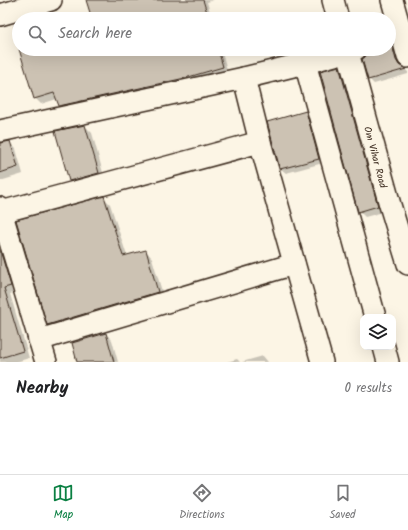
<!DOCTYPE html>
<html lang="en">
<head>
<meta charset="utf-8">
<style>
	body { margin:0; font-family:Kalam,sans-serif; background:#f6f6f6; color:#202124 }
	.controls { position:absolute; right:12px; bottom:12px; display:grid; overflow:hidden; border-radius:8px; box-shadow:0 4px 16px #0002 }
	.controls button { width:36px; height:36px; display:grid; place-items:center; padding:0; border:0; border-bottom:1px solid #e0e0e0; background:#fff; color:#202124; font:20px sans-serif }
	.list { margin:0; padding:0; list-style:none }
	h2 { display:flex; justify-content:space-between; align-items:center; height:52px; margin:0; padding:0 16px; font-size:17px }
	h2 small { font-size:13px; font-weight:400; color:#757577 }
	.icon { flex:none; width:22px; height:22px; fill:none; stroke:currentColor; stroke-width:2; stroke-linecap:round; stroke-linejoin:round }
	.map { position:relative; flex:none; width:408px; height:362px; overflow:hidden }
	.search { position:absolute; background:#fff; box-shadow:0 4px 16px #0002; left:12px; right:12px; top:12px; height:44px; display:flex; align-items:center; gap:10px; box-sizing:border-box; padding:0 14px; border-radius:22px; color:#757577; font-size:15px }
	.sheet { height:112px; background:#fff }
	nav { display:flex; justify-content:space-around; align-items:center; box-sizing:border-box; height:56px; border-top:1px solid #e0e0e0; background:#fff; font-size:11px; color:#757577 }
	nav a { display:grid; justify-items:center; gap:2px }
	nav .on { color:#0b8043 }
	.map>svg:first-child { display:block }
</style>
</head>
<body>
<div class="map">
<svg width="408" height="362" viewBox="0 0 408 362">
	<rect width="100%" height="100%" fill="#fcf5e5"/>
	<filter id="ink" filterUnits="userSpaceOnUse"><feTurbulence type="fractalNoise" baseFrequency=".025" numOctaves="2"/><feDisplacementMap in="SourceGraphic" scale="8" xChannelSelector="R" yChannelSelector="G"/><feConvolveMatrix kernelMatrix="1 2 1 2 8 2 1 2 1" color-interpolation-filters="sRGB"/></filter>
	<g filter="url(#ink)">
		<g fill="#0003">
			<path d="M87,0H214L207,2L212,19H93Z"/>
			<path d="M19,23V45L13,25Z"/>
			<path d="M392,46L397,51L401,66L408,72V74L374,84L369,79L383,49H389V47Z"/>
			<path d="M20,49H221L228,73L65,111L59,105L57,99L41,104L35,98Z"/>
			<path d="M339,67L344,73L383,212L365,217L359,211Z"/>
			<path d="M305,112L310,117L323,163L286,173L281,169Z"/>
			<path d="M85,126L92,133L105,180L77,188L70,181Z"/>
			<path d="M9,142L16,149L23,174L0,181V144Z"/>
			<path d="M104,198L110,204L127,256L146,251L152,258L164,298L55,331L48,324Z"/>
			<path d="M0,244L17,292L10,294L29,358L16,362H0Z"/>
			<path d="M106,334L112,340L118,362H78Z"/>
			<path d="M263,356L268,362H242Z"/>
			<path d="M237,359L240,362H227Z"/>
		</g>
		<g fill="#ccc2b3" stroke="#3b2a1e">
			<path d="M86,0H203L209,19H92Z"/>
			<path d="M392,45L396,60L399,65L406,69L368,80L362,59L365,57L367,52L379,49H389V46Z"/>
			<path d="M19,49H218L223,67L185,78L59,106L54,93L34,99Z"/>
			<path d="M339,66L378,206L358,212L320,71Z"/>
			<path d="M306,111L319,159L280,169L267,122Z"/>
			<path d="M85,125L99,173L69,181L55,131Z"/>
			<path d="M10,141L18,167L0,173V143Z"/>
			<path d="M104,196L123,256L146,250L158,292L47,325L16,220Z"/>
			<path d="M0,250L11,286L4,288L23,351L0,358Z"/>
			<path d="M106,333L114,362H77L72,343Z"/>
		</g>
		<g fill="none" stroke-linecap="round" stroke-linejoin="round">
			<g stroke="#3b2a1e" stroke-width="24">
				<g id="street">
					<path d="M333,0L338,19"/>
					<path d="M392,0L408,57"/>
					<path d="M0,15L51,0"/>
					<path d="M347,49L390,205L408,264"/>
					<path d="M305,63L375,317"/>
					<path d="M244,78L260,142L322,362"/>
					<path d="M0,131L244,78L305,63L356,49"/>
					<path d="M0,208L46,362"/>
					<path d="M1,212L260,142"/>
					<path d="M39,340L294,264"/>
					<path d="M384,347L388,362"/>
				</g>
			</g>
			<use href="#street" stroke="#fcf5e5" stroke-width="21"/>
		</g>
	</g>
	<g text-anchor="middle" stroke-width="4" stroke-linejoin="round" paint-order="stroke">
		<g font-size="10" fill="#3b2a1e" stroke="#fcf5e5">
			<text transform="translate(376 157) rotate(75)" y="4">Om Vihar Road</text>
		</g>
	</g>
</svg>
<div class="controls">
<button><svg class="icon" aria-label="layers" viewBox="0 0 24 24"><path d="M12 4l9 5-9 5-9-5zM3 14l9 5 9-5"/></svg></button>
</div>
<div class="search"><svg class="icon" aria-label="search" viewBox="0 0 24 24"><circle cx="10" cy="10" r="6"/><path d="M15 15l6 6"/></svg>Search here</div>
</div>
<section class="sheet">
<h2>Nearby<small>0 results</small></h2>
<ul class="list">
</ul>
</section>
<nav>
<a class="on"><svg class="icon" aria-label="map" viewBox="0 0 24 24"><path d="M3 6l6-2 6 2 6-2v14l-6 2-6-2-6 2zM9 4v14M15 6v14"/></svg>Map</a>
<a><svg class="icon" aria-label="directions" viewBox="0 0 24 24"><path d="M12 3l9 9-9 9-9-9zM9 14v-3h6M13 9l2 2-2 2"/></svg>Directions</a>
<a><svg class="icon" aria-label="saved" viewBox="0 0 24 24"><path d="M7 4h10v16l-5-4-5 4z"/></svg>Saved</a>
</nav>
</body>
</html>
